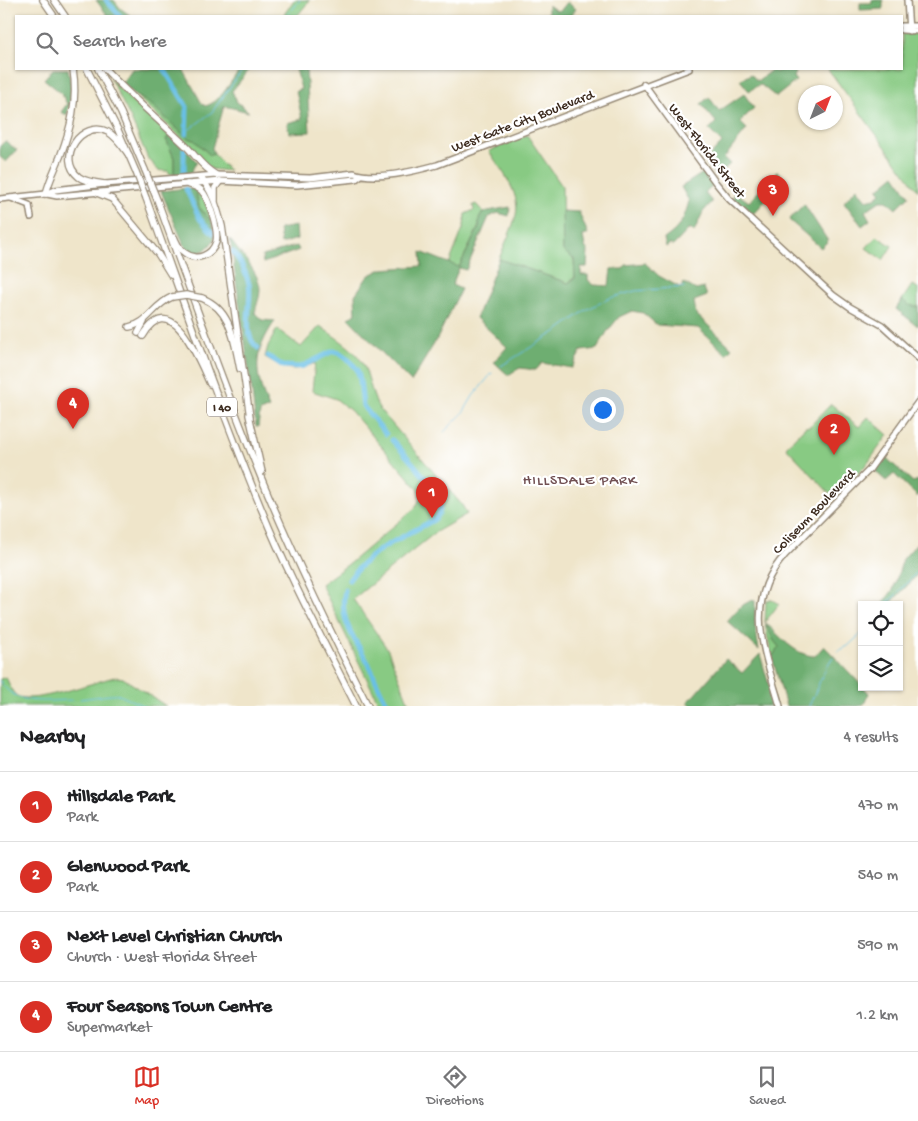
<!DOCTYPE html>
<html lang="en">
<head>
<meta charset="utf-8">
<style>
	body { margin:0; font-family:"Gochi Hand",sans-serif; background:#f6f6f6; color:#202124 }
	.controls { position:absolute; right:15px; bottom:15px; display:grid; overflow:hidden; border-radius:0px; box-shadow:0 1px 4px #0004 }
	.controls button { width:45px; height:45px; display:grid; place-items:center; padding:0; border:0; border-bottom:1px solid #e0e0e0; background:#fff; color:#202124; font:25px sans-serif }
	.compass { position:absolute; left:798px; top:85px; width:45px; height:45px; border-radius:50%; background:#fff; box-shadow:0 1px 4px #0004; rotate:42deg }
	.you { position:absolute; left:602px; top:409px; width:18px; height:18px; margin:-12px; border:4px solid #fff; border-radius:50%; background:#1a73e8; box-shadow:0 0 0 8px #1a73e833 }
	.badge { display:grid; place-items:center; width:32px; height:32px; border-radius:50%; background:#d93025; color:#fff; font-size:16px; font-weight:700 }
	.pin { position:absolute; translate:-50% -41px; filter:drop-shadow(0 1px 2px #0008) }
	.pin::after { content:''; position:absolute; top:26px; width:18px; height:15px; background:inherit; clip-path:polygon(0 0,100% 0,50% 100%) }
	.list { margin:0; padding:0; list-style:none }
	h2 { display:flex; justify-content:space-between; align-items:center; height:65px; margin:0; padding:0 20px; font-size:21px }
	h2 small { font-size:16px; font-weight:400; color:#757577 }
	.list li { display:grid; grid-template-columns:32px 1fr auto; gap:15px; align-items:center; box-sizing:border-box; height:70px; padding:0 20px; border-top:1px solid #e0e0e0 }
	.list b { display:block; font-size:19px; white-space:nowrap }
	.list p { margin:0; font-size:16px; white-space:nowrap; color:#757577 }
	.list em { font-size:16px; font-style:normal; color:#757577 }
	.icon { flex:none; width:28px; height:28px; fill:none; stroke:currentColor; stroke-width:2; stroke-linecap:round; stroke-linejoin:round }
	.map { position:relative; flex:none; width:918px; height:706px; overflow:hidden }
	.search { position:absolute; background:#fff; box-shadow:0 1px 4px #0004; left:15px; right:15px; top:15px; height:55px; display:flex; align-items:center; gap:12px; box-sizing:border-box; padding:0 18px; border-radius:0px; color:#757577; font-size:19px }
	.sheet { height:345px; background:#fff }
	nav { display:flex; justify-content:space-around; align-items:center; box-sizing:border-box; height:70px; border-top:1px solid #e0e0e0; background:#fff; font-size:14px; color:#757577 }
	nav a { display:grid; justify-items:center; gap:2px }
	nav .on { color:#d93025 }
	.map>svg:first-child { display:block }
</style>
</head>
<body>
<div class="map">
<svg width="918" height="706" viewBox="0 0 918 706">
	<rect width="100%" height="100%" fill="#fff"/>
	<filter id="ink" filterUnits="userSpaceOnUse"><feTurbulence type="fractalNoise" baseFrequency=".02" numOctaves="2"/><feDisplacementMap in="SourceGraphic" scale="10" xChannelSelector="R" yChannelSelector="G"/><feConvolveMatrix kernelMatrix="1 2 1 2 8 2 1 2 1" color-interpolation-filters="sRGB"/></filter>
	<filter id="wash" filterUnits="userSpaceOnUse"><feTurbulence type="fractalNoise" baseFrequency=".0096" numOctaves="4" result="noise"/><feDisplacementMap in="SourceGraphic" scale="20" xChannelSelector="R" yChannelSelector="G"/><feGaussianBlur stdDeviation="1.12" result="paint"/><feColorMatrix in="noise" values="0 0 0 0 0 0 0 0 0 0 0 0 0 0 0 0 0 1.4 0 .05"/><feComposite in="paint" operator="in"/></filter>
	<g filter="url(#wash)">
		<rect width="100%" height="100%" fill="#efe5ca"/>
		<g fill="#88ca83" stroke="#627a50">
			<path d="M294,0H310L297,16H283Z"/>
			<path d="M902,34H918V191L828,69H902Z"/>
			<path d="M110,78L133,102L170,136L166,139L174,158V174H170L168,171C159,171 156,171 152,162L149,161L131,119Z"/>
			<path d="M133,93L153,106L187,138L194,140L210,155L214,154L229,171L211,169L203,162L187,143Z"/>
			<path d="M527,135L562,186L563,250L574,259L575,277L568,283L499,259C504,245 512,230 516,215C521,192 500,169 489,151Z"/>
			<path d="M196,190L204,199L212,222L199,207Z"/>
			<path d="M476,204L483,212L479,219V226L459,267L449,264L464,226L465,214L474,210L473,205Z"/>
			<path d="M877,236L892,246L883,260L866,248Z"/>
			<path d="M912,285L918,288V326L896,309Z"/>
			<path d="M320,326C334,337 355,348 363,364C371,380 371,397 381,411L462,505L467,514L436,532L353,599L388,650L410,706H380L321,584L350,563L415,508L420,499L419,490L351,411L336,399L312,391L315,363C291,373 287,370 265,357L268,346L277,329L301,347Z"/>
			<path d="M831,404L859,427L868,417L888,435L867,464L834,498L786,447L805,427L810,426Z"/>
			<path d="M770,599L779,604L765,622L766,601Z"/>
			<path d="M765,625C771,631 773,640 779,647L772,657Z"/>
			<path d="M6,677C9,683 11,692 17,696C33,705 96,681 115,677L123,678L166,706H0V679Z"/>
		</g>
		<g fill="#6eae71" stroke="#546c48">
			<path d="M96,0H114L120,8L131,16H108Z"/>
			<path d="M872,0H883V9L860,10V3H872Z"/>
			<path d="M567,2L576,9L570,16H548V5L557,11L562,9Z"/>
			<path d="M53,69H68C72,84 71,100 67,115L61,112L67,104L61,93L44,79Z"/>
			<path d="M132,69H183L201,102L205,106C220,103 231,81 240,69H250L232,91L237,102L249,112L224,106L212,148L214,154L210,155L194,140L187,138L153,106L133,93L122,83Z"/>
			<path d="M296,69H306L310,132L289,133L287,123L302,119L296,91L301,89Z"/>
			<path d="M773,69L776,72L783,69H793L796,73L793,77L796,81L776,97L761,85L757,86L749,91L740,80L751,74L757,81Z"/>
			<path d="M744,94L754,108L740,122L747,129L724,158L730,164L716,177L705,161L722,143L709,130L716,122L701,104L709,97L719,111Z"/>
			<path d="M170,136L189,153L197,162L193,168L192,173L174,174V158L166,139Z"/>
			<path d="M5,141L17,150L6,162L0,157V146Z"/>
			<path d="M777,171L785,180L752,215L734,199L733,196L735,192L749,202Z"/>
			<path d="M703,173L713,186L705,193L712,202L703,212L694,232L690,228L673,246L670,244L666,247L664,239C680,228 684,220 689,201L681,187Z"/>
			<path d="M895,175L909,196L896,209L887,201H880L865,211L870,220L862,226L844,202L857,188L866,200L875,198L881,193L878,189Z"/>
			<path d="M188,188L196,190L199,207L212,222L215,238C209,249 198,258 186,249L161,191Z"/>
			<path d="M804,204L828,241L821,248L789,220Z"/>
			<path d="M510,207L509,216L498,213L489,217L466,270L459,268L452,285L461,289L437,339L411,382L348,318L356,314L355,295L368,276L382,269L422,266L421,252L459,267L479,227V219L483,212Z"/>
			<path d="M562,211L579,212L588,234L583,236L585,247L588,251L587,267H581V275H588V280L594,285L609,286L611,269H623L626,265L645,263L659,276L681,288L684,283L696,290L704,288L707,296L694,301L696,314L732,348L726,354L698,328L657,325L643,313L632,311L619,317L607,332L597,349L581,351L572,368L542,363L536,370L520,368L508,375L494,362L507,347L476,318L499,259L568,283L575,278L574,259L563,251Z"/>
			<path d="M296,226L297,239L281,244L279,229Z"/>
			<path d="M230,239C239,253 260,272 260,290C260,298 256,305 255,313L262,320L275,321C252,355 254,372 269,408L260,412L258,427H256L252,392Z"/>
			<path d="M297,246L299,250L263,263L262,256C275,254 284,248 297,246Z"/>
			<path d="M902,300L909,305L918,307V326L896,309Z"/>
			<path d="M885,457L913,482L918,480V497L894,474L886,481L876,472V469Z"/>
			<path d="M918,542V574L889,605H881L893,590L903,559Z"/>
			<path d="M752,600L755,601V626L759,650L727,621L741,606Z"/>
			<path d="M765,622C779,635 795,656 815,656L824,646C840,662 855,679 869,693L864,704L859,706H786L772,657L779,647L774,641Z"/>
			<path d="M760,654L775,706H692L688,702L726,659L742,673Z"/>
		</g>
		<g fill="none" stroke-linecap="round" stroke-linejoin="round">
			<g stroke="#69c0e6" stroke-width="1">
				<path d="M287,16L300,0"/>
				<path d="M186,132L212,112L243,69"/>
				<path d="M501,366L557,331L586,310L610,298L635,291L684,287"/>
				<path d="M444,432L463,413L473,396L492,373"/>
				<path d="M884,605L894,597L918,571"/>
				<path d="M838,651L848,646L862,633"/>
				<path d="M0,681C15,706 43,701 72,700"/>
				<path d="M80,699L117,694L144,706"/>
				<path d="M809,706C816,692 824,668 833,657"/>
			</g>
			<g stroke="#69c0e6" stroke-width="5">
				<path d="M106,0L120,16"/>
				<path d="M164,69L187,107L186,134"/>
				<path d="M184,149V172"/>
				<path d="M186,189L200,219L213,233"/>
				<path d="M233,252C240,260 246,273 249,284C253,302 240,334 258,348"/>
				<path d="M268,356L283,366L301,367L333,351L339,352L347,358L357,369L360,380L363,406L386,434"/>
				<path d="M349,580C369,549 405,537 435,519C439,515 441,510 440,504C439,490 403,452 392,440"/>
				<path d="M345,590C338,621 355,638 368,663C375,677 380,693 389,706"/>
			</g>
		</g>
	</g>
	<g filter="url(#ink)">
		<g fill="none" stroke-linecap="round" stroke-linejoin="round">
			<g stroke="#958874" stroke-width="8">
				<g id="major">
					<path d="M907,0L909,31"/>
					<path d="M902,26H918"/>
					<path d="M902,30L918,31"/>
					<path d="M644,84L716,183L729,199L833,295L850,307L882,325L918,358"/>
					<path d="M47,194L57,196L220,181L297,185L356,179L360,176"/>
					<path d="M11,198L29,205L31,217"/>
					<path d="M0,199L46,194L55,190L105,184L216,175L310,178L354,173C376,181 415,171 437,165L689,69"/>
					<path d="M780,706C765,653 742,602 785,555L869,470L918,402"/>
				</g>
			</g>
			<g stroke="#958874" stroke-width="8">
				<g id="highway">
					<path d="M43,0L54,16"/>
					<path d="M54,0L65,16"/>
					<path d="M87,69L118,130L136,172"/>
					<path d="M98,69L121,113L145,170"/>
					<path d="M105,69C130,96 159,120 186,146C197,157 202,167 216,175"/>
					<path d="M199,177C212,187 218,211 222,226L250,417"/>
					<path d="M105,184C96,183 86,182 79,177C55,158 82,119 108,132C117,137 123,147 129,155"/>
					<path d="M97,193L112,199L158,254L171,275"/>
					<path d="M46,194C49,181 55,169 60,157C71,128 78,100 73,69"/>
					<path d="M146,198C183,301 219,406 261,508C288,575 323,640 356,706"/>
					<path d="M215,200V188L220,181"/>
					<path d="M158,202C190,290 221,378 256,465C289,547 328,627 368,706"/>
					<path d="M174,237C177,243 179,250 185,253C197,262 212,255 216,242C219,231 209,198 201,190C197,187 191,185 187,184"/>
					<path d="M202,298C232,310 234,341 240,369"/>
					<path d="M129,327C148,324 153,305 172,297"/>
					<path d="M138,333L144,322"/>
					<path d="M143,336C172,287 199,361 210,384"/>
					<path d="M249,415L262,472"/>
				</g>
			</g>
			<use href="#major" stroke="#fff" stroke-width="5"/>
			<use href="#highway" stroke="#fff" stroke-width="5.5"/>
			<g stroke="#958874" stroke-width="8" stroke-linecap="butt">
				<g id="highway-bridge">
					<path d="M145,170L158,202"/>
					<path d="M136,172L146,198"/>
					<path d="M172,297L186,295L202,298"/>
				</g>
			</g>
			<use href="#highway-bridge" stroke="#fff" stroke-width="5.5"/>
		</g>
	</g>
	<g text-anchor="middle" stroke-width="4.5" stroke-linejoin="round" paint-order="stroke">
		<rect fill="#fff" stroke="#766a62" stroke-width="1" x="207" y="397.5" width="30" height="19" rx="4"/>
		<g font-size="12" font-weight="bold" fill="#3b2a1e">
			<text x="222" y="411">I 40</text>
		</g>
		<g font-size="14" fill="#3b2a1e" stroke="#fff">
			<text transform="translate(522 120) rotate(-21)" y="5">West Gate City Boulevard</text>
			<text transform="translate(708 150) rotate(52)" y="5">West Florida Street</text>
			<text transform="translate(813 511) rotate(-46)" y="5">Coliseum Boulevard</text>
		</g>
		<g font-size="15" letter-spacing="1" fill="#715053" stroke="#fff">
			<text x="580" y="484">HILLSDALE PARK</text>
		</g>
	</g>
</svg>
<div class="controls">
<button><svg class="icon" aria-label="locate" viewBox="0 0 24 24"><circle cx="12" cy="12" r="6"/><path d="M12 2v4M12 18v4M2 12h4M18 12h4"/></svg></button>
<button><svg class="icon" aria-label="layers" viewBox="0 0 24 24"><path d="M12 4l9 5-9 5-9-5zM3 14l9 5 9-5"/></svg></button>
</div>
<svg class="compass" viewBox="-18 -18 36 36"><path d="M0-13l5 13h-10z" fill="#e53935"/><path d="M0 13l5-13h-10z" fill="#757577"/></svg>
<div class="you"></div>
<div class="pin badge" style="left:432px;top:518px">1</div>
<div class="pin badge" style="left:834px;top:455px">2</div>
<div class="pin badge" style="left:773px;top:216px">3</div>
<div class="pin badge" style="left:73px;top:429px">4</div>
<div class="search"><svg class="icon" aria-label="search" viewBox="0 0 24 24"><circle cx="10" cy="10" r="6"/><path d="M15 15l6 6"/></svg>Search here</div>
</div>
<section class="sheet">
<h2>Nearby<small>4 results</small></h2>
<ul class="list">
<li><span class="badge">1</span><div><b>Hillsdale Park</b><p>Park</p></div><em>470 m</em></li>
<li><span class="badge">2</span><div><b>Glenwood Park</b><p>Park</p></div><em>540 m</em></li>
<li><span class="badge">3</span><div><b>Next Level Christian Church</b><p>Church · West Florida Street</p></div><em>590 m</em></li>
<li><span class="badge">4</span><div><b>Four Seasons Town Centre</b><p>Supermarket</p></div><em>1.2 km</em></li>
</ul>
</section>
<nav>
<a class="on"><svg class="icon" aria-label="map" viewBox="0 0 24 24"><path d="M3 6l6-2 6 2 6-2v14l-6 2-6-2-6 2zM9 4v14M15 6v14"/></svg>Map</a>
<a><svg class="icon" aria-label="directions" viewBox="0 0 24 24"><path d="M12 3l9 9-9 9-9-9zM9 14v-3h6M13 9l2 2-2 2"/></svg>Directions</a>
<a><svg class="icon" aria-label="saved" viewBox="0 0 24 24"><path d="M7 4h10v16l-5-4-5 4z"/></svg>Saved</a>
</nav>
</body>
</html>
